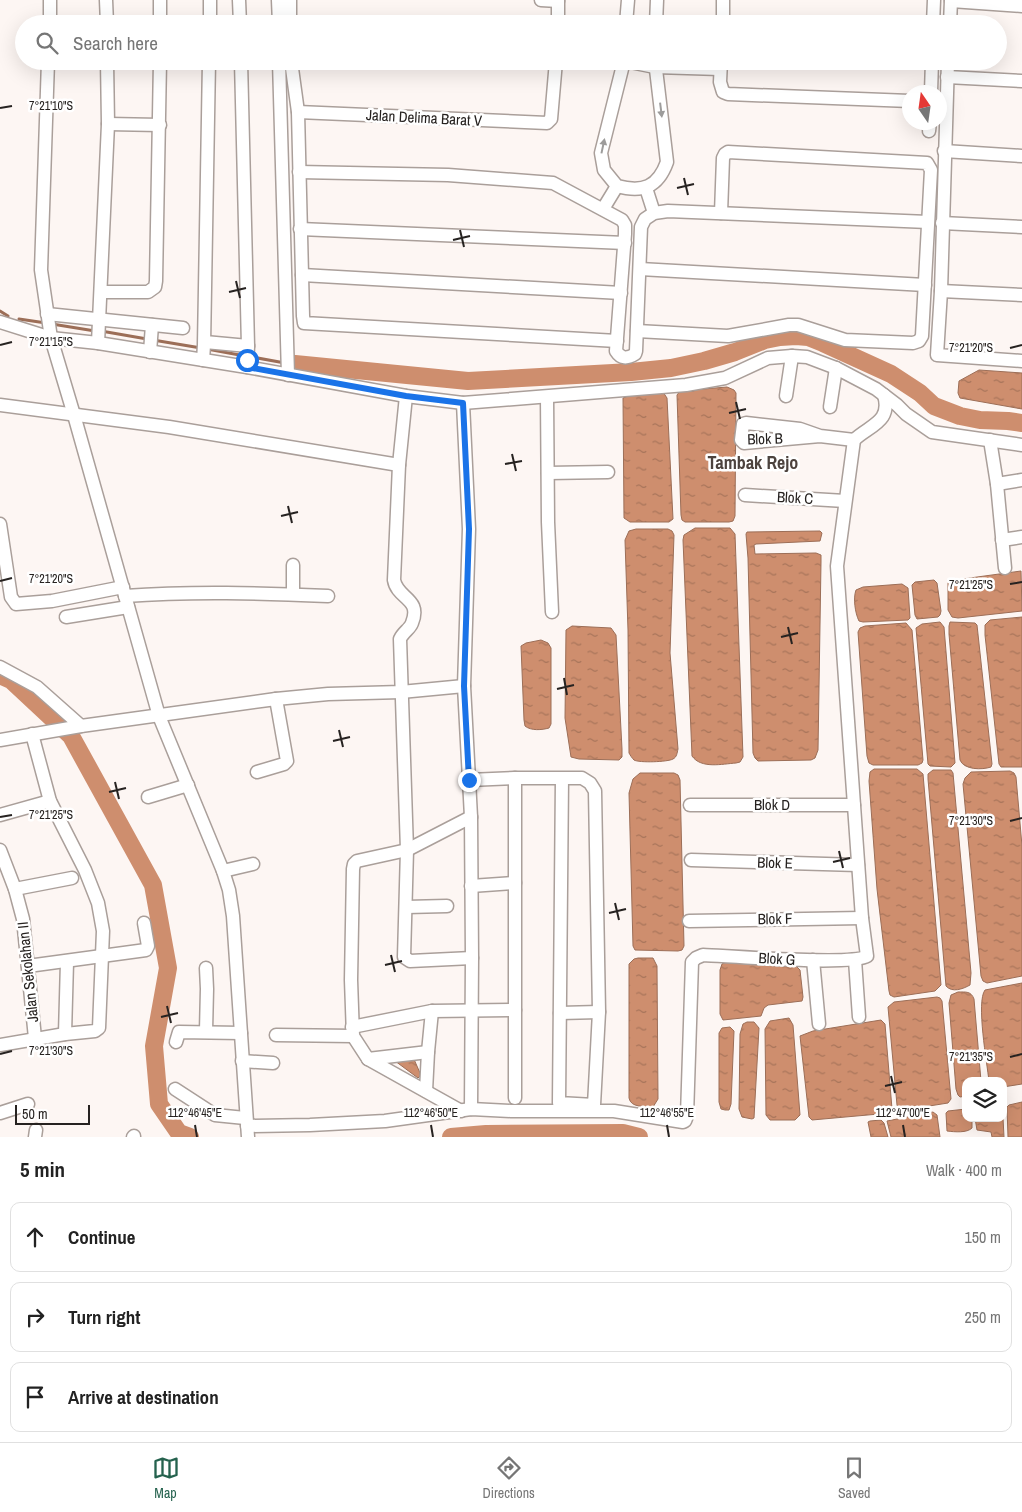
<!DOCTYPE html>
<html lang="en">
<head>
<meta charset="utf-8">
<style>
	body { margin:0; font-family:"Archivo Narrow",sans-serif; background:#f6f6f6; color:#222 }
	.controls { position:absolute; right:15px; bottom:15px; display:grid; overflow:hidden; border-radius:10px; box-shadow:0 5px 20px #0002 }
	.controls button { width:45px; height:45px; display:grid; place-items:center; padding:0; border:0; border-bottom:1px solid #e0e0e0; background:#fff; color:#222; font:25px sans-serif }
	.compass { position:absolute; left:902px; top:85px; width:45px; height:45px; border-radius:50%; background:#fff; box-shadow:0 5px 20px #0002; rotate:347deg }
	.scale { position:absolute; left:15px; bottom:12px; width:75px; box-sizing:border-box; padding-left:5px; border:2px solid #262220; border-top:0; font-size:14px; line-height:18px; white-space:nowrap; color:#262220; -webkit-text-stroke:4px #fff; paint-order:stroke }
	.stop { position:absolute; width:15px; height:15px; margin:-11px; border:4px solid #1a73e8; border-radius:50%; background:#fff }
	.stop.end { background:#1a73e8; border-color:#fff; box-shadow:0 1px 5px #0008 }
	.list { margin:0; padding:0; list-style:none }
	h2 { display:flex; justify-content:space-between; align-items:center; height:65px; margin:0; padding:0 20px; font-size:21px }
	h2 small { font-size:16px; font-weight:400; color:#767676 }
	.list li { display:grid; grid-template-columns:32px 1fr auto; gap:15px; align-items:center; box-sizing:border-box; height:70px; margin:0 10px 10px; padding:0 10px; border:1px solid #e0e0e0; border-radius:10px }
	.list b { display:block; font-size:19px; white-space:nowrap }
	.list em { font-size:16px; font-style:normal; color:#767676 }
	.icon { flex:none; width:28px; height:28px; fill:none; stroke:currentColor; stroke-width:2; stroke-linecap:round; stroke-linejoin:round }
	.map { position:relative; flex:none; width:1022px; height:1137px; overflow:hidden }
	.search { position:absolute; background:#fff; box-shadow:0 5px 20px #0002; left:15px; right:15px; top:15px; height:55px; display:flex; align-items:center; gap:12px; box-sizing:border-box; padding:0 18px; border-radius:28px; color:#767676; font-size:19px }
	.sheet { height:305px; background:#fff }
	nav { display:flex; justify-content:space-around; align-items:center; box-sizing:border-box; height:70px; border-top:1px solid #e0e0e0; background:#fff; font-size:14px; color:#767676 }
	nav a { display:grid; justify-items:center; gap:2px }
	nav .on { color:#25624e }
	.map>svg:first-child { display:block }
</style>
</head>
<body>
<div class="map">
<svg width="1022" height="1137" viewBox="0 0 1022 1137">
	<defs>
		<pattern id="water-ripples" width="26" height="14" patternUnits="userSpaceOnUse" patternTransform="scale(1.25)"><rect width="26" height="14" fill="#ce8e6e"/><path d="M2 4q2-2 4 0t4 0M15 11q2-2 4 0t4 0" fill="none" stroke="#a7745a"/></pattern>
	</defs>
	<rect width="100%" height="100%" fill="#fdf6f3"/>
	<g fill="url(#water-ripples)" stroke="#9c6e57">
		<path d="M979,370L1022,373V409L960,398L958,393L959,381Z"/>
		<path d="M727,387L734,390L736,393L735,516L733,521L729,522H685L682,520L681,515L677,395L680,391Z"/>
		<path d="M663,392L667,398L673,519L669,522H630L624,518L623,398L628,396Z"/>
		<path d="M695,528H730L735,534L743,757L740,762L736,763C722,764 701,769 692,756L683,540L684,535Z"/>
		<path d="M636,529H668L672,531L674,535L670,653L678,749C677,753 677,757 673,759C668,762 639,763 634,760C632,758 630,755 629,753L628,630L625,540L629,531Z"/>
		<path d="M820,531L822,533L820,541L756,544L754,545L755,554L816,553L821,555V562L818,750L815,758L811,760L758,761L755,758L753,753L748,558L746,534L747,532Z"/>
		<path d="M1021,571L1022,611L958,618L952,617L948,610V581Z"/>
		<path d="M934,580L937,583L941,611L940,615L938,617L917,619L915,615L912,585L915,582Z"/>
		<path d="M902,584L908,588L910,618L908,620L863,622L859,621C855,613 853,598 856,590L863,587Z"/>
		<path d="M1022,617V767H1001L999,764L985,635V625L990,620Z"/>
		<path d="M940,622L944,627L955,763L951,767L930,766L928,764L916,628L922,624Z"/>
		<path d="M950,622L975,623L977,625L992,764L991,767C982,770 964,770 960,760L949,634V626Z"/>
		<path d="M906,623L912,630L923,760L922,763L918,765H873L869,763L867,756L858,632L860,628L865,626Z"/>
		<path d="M572,626L611,628L616,635L622,749V757L619,760L579,759L571,757L565,718L566,630Z"/>
		<path d="M541,640L548,643L551,648V724L549,728C542,730 531,731 525,726L524,720L521,646L526,643Z"/>
		<path d="M874,769H917L923,774L941,985L935,991L894,997L890,995L889,991L877,889L869,781L870,772Z"/>
		<path d="M933,770H951L953,773L971,973L970,985C963,989 952,993 946,986L928,779V774Z"/>
		<path d="M1010,771L1014,773L1016,777L1022,846V976L987,983L983,981L981,976L963,784L965,778L971,772Z"/>
		<path d="M640,773H674L678,775L680,780L684,946L682,950L678,951L635,950L633,946L629,793L633,779Z"/>
		<path d="M638,958H653L657,966L658,1099L653,1107C644,1106 631,1108 629,1098V964L634,959Z"/>
		<path d="M726,962L796,966L800,970L803,997L802,1001L768,1005L764,1008L761,1016L723,1020L720,1014V970L722,964Z"/>
		<path d="M1022,983V1084L1003,1087V1081H989C987,1063 976,1002 985,990Z"/>
		<path d="M958,992C966,992 971,991 974,999L981,1081H966V1096L960,1097L958,1095L956,1089L949,1003L951,995Z"/>
		<path d="M937,997L940,998L942,1001L951,1099L948,1103L904,1110L899,1109L897,1105L888,1007L894,1002Z"/>
		<path d="M789,1018L793,1025L800,1115L795,1120H770L766,1115L765,1029L770,1021Z"/>
		<path d="M881,1020L885,1024L892,1109L890,1113L812,1120L809,1117L800,1036L813,1031Z"/>
		<path d="M747,1022H754L759,1028L754,1118L752,1119L742,1117L739,1109L740,1034L743,1024Z"/>
		<path d="M730,1027L734,1031L731,1104L729,1110H725L721,1109L719,1102V1033L722,1028Z"/>
		<path d="M413,1057L420,1073V1076L418,1078L391,1058Z"/>
		<path d="M1022,1102V1137H1008L1007,1107L1009,1105Z"/>
		<path d="M966,1109V1118H972V1128C967,1133 955,1132 947,1131L946,1113L948,1111Z"/>
		<path d="M933,1112L937,1115L940,1137H891L887,1121Z"/>
		<path d="M975,1118H1003L1004,1137H992L991,1132L977,1130Z"/>
		<path d="M881,1120L884,1123L888,1137H871L868,1122L870,1121Z"/>
	</g>
	<g fill="none" stroke-linecap="round" stroke-linejoin="round">
		<g stroke="#9c6e57" stroke-width="3">
			<path d="M0,311L8,316"/>
			<path d="M19,319L46,323"/>
			<path d="M52,324L95,331"/>
			<path d="M101,331L147,339"/>
			<path d="M153,340L201,348"/>
			<path d="M207,349L245,356"/>
			<path d="M252,357L285,363"/>
		</g>
		<g stroke="#ce8e6e" stroke-width="18">
			<path d="M295,364L468,381L631,372L671,368L704,361L735,352L765,340L780,337L796,336L808,337L823,343L891,374L920,393L934,406L960,416L980,420L1008,421L1022,423"/>
			<path d="M0,675L11,680L71,736L153,885L168,968L154,1046L159,1104L179,1133L190,1137"/>
			<path d="M451,1137L486,1134L623,1133L639,1137"/>
		</g>
		<g stroke="#aa9f9a" stroke-width="15">
			<g id="street">
				<path d="M106,0L107,24"/>
				<path d="M239,0L240,24"/>
				<path d="M278,0L279,24"/>
				<path d="M541,0L558,1"/>
				<path d="M951,1L1022,6"/>
				<path d="M50,24V0"/>
				<path d="M160,24V0"/>
				<path d="M210,24V0"/>
				<path d="M290,24V0"/>
				<path d="M558,24V0"/>
				<path d="M626,24L628,0"/>
				<path d="M656,24L657,0"/>
				<path d="M723,24V0"/>
				<path d="M933,24L934,0"/>
				<path d="M950,24L951,0"/>
				<path d="M48,61L41,270L51,338L74,415L159,716L223,871L229,890L233,916L248,1137"/>
				<path d="M241,61L248,346L247,367"/>
				<path d="M279,61L288,375"/>
				<path d="M291,61L298,112L303,316L304,323L617,341"/>
				<path d="M624,61L601,153L604,170L617,186C643,193 658,187 667,162L655,61"/>
				<path d="M625,61L655,67L720,69"/>
				<path d="M721,61L720,82L723,92L728,94L910,101"/>
				<path d="M948,61L941,291L937,355L1022,361"/>
				<path d="M947,77L1022,81"/>
				<path d="M931,92L932,61"/>
				<path d="M298,112L547,123L551,119L556,61"/>
				<path d="M108,124L160,125"/>
				<path d="M929,131L930,122"/>
				<path d="M944,151L1022,156"/>
				<path d="M299,172L448,175L553,183L622,220L625,225V234L616,351C621,359 627,359 635,354L636,351L641,227L645,219L654,213L668,211L928,222"/>
				<path d="M646,188L654,213"/>
				<path d="M603,209L617,186"/>
				<path d="M942,223L1022,227"/>
				<path d="M300,229L625,243"/>
				<path d="M640,269L925,285"/>
				<path d="M302,275L621,293"/>
				<path d="M941,291L1022,295"/>
				<path d="M101,292H148L155,287L156,281L160,61"/>
				<path d="M47,314L183,328"/>
				<path d="M0,322L51,338L98,343L247,367L406,396L463,403L686,385L725,378L768,358L792,356L807,357L836,368L876,389L897,405L906,414L932,432L1022,445"/>
				<path d="M637,331L728,336L789,325H798L845,340L913,343L919,341L922,336L931,170L927,163L728,152L725,154L723,158L721,213"/>
				<path d="M205,342L248,346"/>
				<path d="M98,343L108,124L107,61"/>
				<path d="M150,352L152,325"/>
				<path d="M203,360L204,345L209,61"/>
				<path d="M406,396L399,465L394,580C397,599 422,598 412,623C410,629 403,632 400,639L407,850L404,957L410,961L472,958"/>
				<path d="M786,396L792,356"/>
				<path d="M547,397L548,522L552,612"/>
				<path d="M463,403L469,529L464,686L471,817L472,958L471,1109"/>
				<path d="M0,405L169,427L399,465"/>
				<path d="M830,407L836,368"/>
				<path d="M820,436L800,429L746,423L743,424L741,440L744,443L820,436L854,440"/>
				<path d="M990,440L997,484L1005,568"/>
				<path d="M548,473L608,472"/>
				<path d="M997,484L1022,480"/>
				<path d="M745,495L845,501"/>
				<path d="M0,524L11,597L16,604L52,601L123,587"/>
				<path d="M1002,540L1022,537"/>
				<path d="M293,594V565"/>
				<path d="M125,596C193,591 260,593 328,596"/>
				<path d="M66,617L128,607"/>
				<path d="M0,667L37,687L81,726"/>
				<path d="M0,740L81,726L276,699L328,694L401,692L464,686"/>
				<path d="M257,772L284,764L287,761L276,699"/>
				<path d="M515,778V1098"/>
				<path d="M469,780L515,778H582L590,783L595,791L599,1012L594,1105L559,1103L562,778"/>
				<path d="M148,797L188,785"/>
				<path d="M690,805H854"/>
				<path d="M0,815L50,801"/>
				<path d="M0,850L15,889L23,919L35,1038"/>
				<path d="M691,860L858,865"/>
				<path d="M223,871L253,864"/>
				<path d="M471,886L515,883"/>
				<path d="M15,889L72,878"/>
				<path d="M406,907L447,906"/>
				<path d="M689,921L862,918"/>
				<path d="M813,960L819,1024"/>
				<path d="M855,960L859,1017"/>
				<path d="M28,966L146,950L148,946L144,923"/>
				<path d="M206,968L207,989L206,1031"/>
				<path d="M560,1013L599,1012"/>
				<path d="M352,1027L432,1011L515,1010"/>
				<path d="M65,1034L67,962"/>
				<path d="M276,1035L353,1036"/>
				<path d="M176,1042L179,1032L241,1033"/>
				<path d="M0,1045L65,1034L95,1031L99,1028L103,931L98,903L85,870L50,801L32,734"/>
				<path d="M368,1059L428,1052"/>
				<path d="M242,1061L273,1063"/>
				<path d="M175,1089L215,1115L245,1118"/>
				<path d="M426,1091L428,1052L432,1011"/>
				<path d="M461,1111L368,1059L353,1036L351,980L353,869L354,864L357,861L407,850L471,817"/>
				<path d="M0,1113L28,1104"/>
				<path d="M247,1126L310,1125L385,1121L471,1109L511,1111H614L683,1122L685,1121L687,1116L692,962L696,958L703,955C729,956 852,966 867,956L862,918L837,566L854,440C870,425 892,422 884,395"/>
				<path d="M35,1137L36,1130"/>
				<path d="M133,1137L134,1136"/>
			</g>
		</g>
		<use href="#street" stroke="#fff" stroke-width="12"/>
	</g>
	<defs><path id="oneway-solid" d="M-6-.8H1V-3.2L6.5 0L1 3.2V.8H-6Z" transform="scale(1.25)"/></defs>
	<g fill="#9d9c9b">
		<use href="#oneway-solid" transform="translate(661 110) rotate(83)"/>
		<use href="#oneway-solid" transform="translate(603 146) rotate(-78)"/>
	</g>
	<g fill="none" stroke-linecap="round" stroke-linejoin="round">
		<path stroke="#1a73e8" stroke-width="6" d="M247,360V367L406,396L463,403L469,529L464,686L469,780"/>
	</g>
	<path fill="none" stroke="#262220" stroke-width="2" d="M0,108L12,106M684,178L688,195M677,188L694,184M460,230L464,247M453,240L470,236M236,281L240,298M229,292L246,288M0,345L12,342M1010,348L1022,345M736,402L740,419M729,413L746,409M512,454L516,471M505,464L522,461M288,506L292,523M281,516L298,512M0,581L12,578M1010,584L1022,582M788,627L792,644M781,637L798,633M564,678L567,695M557,689L574,685M339,730L343,747M333,741L350,737M115,782L119,799M109,792L126,788M0,817L12,815M1010,821L1022,818M839,851L843,868M833,862L850,858M615,903L619,920M609,913L626,909M391,955L395,972M385,965L402,961M167,1006L171,1023M161,1017L178,1013M0,1054L12,1051M1010,1057L1022,1054M891,1076L895,1093M885,1086L902,1082M195,1125L197,1137M431,1125L433,1137M667,1125L669,1137M903,1125L905,1137"/>
	<g text-anchor="middle" stroke-width="5" stroke-linejoin="round" paint-order="stroke">
		<g font-size="15" fill="#262220" stroke="#fff">
			<text transform="translate(424 118) rotate(3)" y="5">Jalan Delima Barat V</text>
			<text transform="translate(765 439) rotate(-2)" y="5">Blok B</text>
			<text transform="translate(795 498) rotate(3)" y="5">Blok C</text>
			<text x="772" y="810">Blok D</text>
			<text transform="translate(775 863) rotate(2)" y="5">Blok E</text>
			<text transform="translate(775 919) rotate(-1)" y="5">Blok F</text>
			<text transform="translate(777 959) rotate(3)" y="5">Blok G</text>
			<text transform="translate(28 972) rotate(-96)" y="5">Jalan Sekolahan II</text>
		</g>
		<g font-size="18" font-weight="bold" fill="#4d433e" stroke="#fff">
			<text x="753" y="469">Tambak Rejo</text>
		</g>
	</g>
	<g font-size="12" text-anchor="middle" fill="#262220" stroke="#fff" stroke-width="5" stroke-linejoin="round" paint-order="stroke">
		<text x="51" y="110">7°21'10"S</text>
		<text x="51" y="346">7°21'15"S</text>
		<text x="971" y="352">7°21'20"S</text>
		<text x="51" y="583">7°21'20"S</text>
		<text x="971" y="589">7°21'25"S</text>
		<text x="51" y="819">7°21'25"S</text>
		<text x="971" y="825">7°21'30"S</text>
		<text x="51" y="1055">7°21'30"S</text>
		<text x="971" y="1061">7°21'35"S</text>
		<text x="195" y="1117">112°46'45"E</text>
		<text x="431" y="1117">112°46'50"E</text>
		<text x="667" y="1117">112°46'55"E</text>
		<text x="903" y="1117">112°47'00"E</text>
	</g>
</svg>
<div class="controls">
<button><svg class="icon" aria-label="layers" viewBox="0 0 24 24"><path d="M12 4l9 5-9 5-9-5zM3 14l9 5 9-5"/></svg></button>
</div>
<svg class="compass" viewBox="-18 -18 36 36"><path d="M0-13l5 13h-10z" fill="#e53935"/><path d="M0 13l5-13h-10z" fill="#767676"/></svg>
<div class="scale">50 m</div>
<div class="stop" style="left:247px;top:360px"></div>
<div class="stop end" style="left:469px;top:780px"></div>
<div class="search"><svg class="icon" aria-label="search" viewBox="0 0 24 24"><circle cx="10" cy="10" r="6"/><path d="M15 15l6 6"/></svg>Search here</div>
</div>
<section class="sheet">
<h2>5 min<small>Walk · 400 m</small></h2>
<ul class="list">
<li><svg class="icon" aria-label="ahead" viewBox="0 0 24 24"><path d="M12 20V5M6 11l6-6 6 6"/></svg><div><b>Continue</b></div><em>150 m</em></li>
<li><svg class="icon" aria-label="right" viewBox="0 0 24 24"><path d="M7 20v-9h11M14 6l5 5-5 5"/></svg><div><b>Turn right</b></div><em>250 m</em></li>
<li><svg class="icon" aria-label="arrive" viewBox="0 0 24 24"><path d="M6 21V4h12l-3 4 3 4H6"/></svg><div><b>Arrive at destination</b></div></li>
</ul>
</section>
<nav>
<a class="on"><svg class="icon" aria-label="map" viewBox="0 0 24 24"><path d="M3 6l6-2 6 2 6-2v14l-6 2-6-2-6 2zM9 4v14M15 6v14"/></svg>Map</a>
<a><svg class="icon" aria-label="directions" viewBox="0 0 24 24"><path d="M12 3l9 9-9 9-9-9zM9 14v-3h6M13 9l2 2-2 2"/></svg>Directions</a>
<a><svg class="icon" aria-label="saved" viewBox="0 0 24 24"><path d="M7 4h10v16l-5-4-5 4z"/></svg>Saved</a>
</nav>
</body>
</html>
